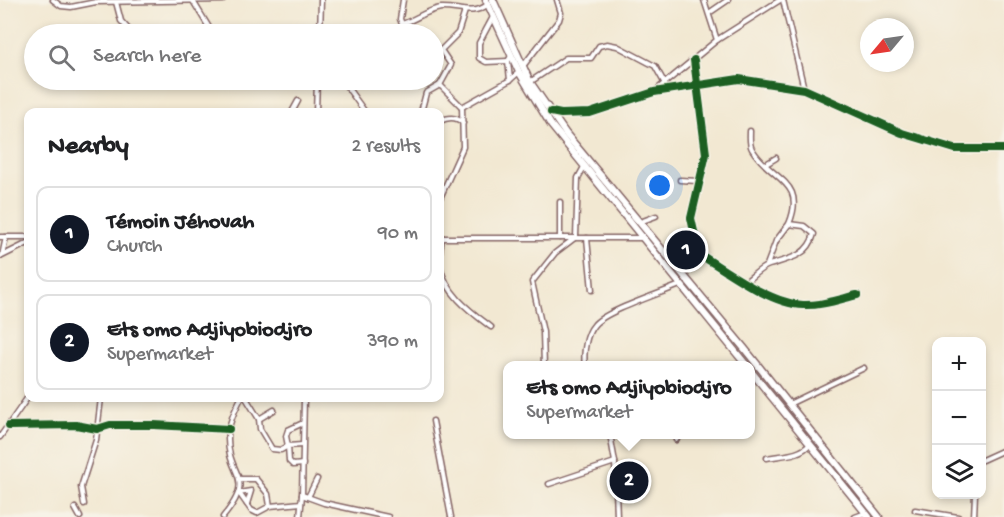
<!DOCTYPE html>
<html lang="en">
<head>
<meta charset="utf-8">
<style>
	body { margin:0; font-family:"Gochi Hand",sans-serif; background:#f2f2f2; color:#202124 }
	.controls { position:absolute; right:18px; bottom:18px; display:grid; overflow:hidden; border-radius:12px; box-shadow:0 3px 9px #0003 }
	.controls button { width:54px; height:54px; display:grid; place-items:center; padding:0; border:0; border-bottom:2px solid #e0e0e0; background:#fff; color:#202124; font:30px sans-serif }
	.compass { position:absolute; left:860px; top:18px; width:54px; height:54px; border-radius:50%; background:#fff; box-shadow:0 3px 9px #0003; rotate:241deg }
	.you { position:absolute; left:660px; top:186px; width:21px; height:21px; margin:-15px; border:4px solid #fff; border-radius:50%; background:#1a73e8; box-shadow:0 0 0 9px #1a73e833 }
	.badge { display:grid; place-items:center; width:39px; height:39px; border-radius:50%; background:#111827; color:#fff; font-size:20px; font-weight:700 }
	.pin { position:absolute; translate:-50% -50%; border:3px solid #fff; box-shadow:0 2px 6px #0006 }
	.popup { position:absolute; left:503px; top:361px; width:252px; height:78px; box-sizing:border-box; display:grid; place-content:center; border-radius:12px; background:#fff; filter:drop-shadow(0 2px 4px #0005); font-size:20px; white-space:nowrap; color:#757577 }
	.popup b { font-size:22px; color:#202124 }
	.popup::after { content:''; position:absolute; left:50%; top:100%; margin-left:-12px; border:12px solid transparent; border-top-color:#fff }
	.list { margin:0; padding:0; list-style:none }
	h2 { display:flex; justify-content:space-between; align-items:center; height:78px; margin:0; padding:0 24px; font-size:26px }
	h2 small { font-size:20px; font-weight:400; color:#757577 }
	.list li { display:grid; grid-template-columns:39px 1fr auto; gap:18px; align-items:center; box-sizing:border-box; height:96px; margin:0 12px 12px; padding:0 12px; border:2px solid #e0e0e0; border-radius:12px }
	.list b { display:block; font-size:22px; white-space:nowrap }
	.list p { margin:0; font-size:20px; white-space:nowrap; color:#757577 }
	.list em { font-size:20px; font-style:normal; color:#757577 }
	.icon { flex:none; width:33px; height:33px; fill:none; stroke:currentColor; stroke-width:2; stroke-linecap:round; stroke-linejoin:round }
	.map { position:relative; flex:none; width:1004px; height:517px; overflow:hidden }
	.search { position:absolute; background:#fff; box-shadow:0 3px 9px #0003; left:24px; top:24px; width:420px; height:66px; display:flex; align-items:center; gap:15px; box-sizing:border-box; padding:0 21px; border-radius:33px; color:#757577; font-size:22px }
	.panel { position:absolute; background:#fff; box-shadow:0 3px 9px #0003; left:24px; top:108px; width:420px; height:294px; border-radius:12px }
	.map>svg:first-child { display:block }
</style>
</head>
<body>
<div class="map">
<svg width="1004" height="517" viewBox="0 0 1004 517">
	<rect width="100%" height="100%" fill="#f7f3e8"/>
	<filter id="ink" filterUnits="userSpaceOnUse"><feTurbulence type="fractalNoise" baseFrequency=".0167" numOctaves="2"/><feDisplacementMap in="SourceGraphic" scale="12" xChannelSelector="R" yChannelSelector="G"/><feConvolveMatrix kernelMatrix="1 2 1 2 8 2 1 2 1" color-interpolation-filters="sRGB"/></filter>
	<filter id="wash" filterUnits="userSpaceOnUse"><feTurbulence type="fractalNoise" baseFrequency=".008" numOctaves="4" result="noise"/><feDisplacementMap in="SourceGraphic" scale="24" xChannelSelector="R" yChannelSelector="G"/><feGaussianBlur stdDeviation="1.35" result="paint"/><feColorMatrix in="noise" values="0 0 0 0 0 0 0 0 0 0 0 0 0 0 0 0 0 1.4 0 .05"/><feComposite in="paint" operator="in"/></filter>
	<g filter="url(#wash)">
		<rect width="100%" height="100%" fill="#f2e8d2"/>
	</g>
	<g filter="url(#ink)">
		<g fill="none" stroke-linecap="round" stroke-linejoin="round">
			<g stroke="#856565" stroke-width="7">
				<g id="minor">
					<path d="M53,0L61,6L71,7L96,2L223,0"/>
					<path d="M403,0L400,19L402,24C415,20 427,10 441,8C457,7 473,16 487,5"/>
					<path d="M704,0L717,40"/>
					<path d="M783,0L804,89"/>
					<path d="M193,1L213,34"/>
					<path d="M116,2L121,21L130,31"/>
					<path d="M709,13L728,0"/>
					<path d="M493,17L479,43V58L486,62L508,61"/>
					<path d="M320,34L321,0"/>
					<path d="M694,60L706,154L691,218L699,254C727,271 770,304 803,305C821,306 840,299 857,295"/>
					<path d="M523,66L559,20L561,13L557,0"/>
					<path d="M342,80L365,112"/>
					<path d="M510,80L508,61L511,56"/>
					<path d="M530,82L566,58H591L599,46L607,44L617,46L655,66L665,84"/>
					<path d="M440,85L451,65L441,50L458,33L465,11"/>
					<path d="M654,92L717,40L780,0"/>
					<path d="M292,112L298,101"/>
					<path d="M316,112L317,80"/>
					<path d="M421,112L426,93L440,85L462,107L510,80L519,72"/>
					<path d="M552,112L561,114L590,113L654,92L739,79L804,89L902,133L955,149H1004"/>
					<path d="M440,121C448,117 456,116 463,123"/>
					<path d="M750,131C750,137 749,144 752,149C771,181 807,180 789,224"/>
					<path d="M766,164L776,158"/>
					<path d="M680,180L698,181"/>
					<path d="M440,198L463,147L462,107"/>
					<path d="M640,222L656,216"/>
					<path d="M0,237H28"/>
					<path d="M6,237L2,256L28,243"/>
					<path d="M440,238H643"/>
					<path d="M560,238V202"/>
					<path d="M587,238L592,290"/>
					<path d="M440,251L442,237"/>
					<path d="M674,263L699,254"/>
					<path d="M440,266C446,294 470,311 491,327"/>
					<path d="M745,282C752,277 760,268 769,265C788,259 808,257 814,234L804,226L789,224L776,241L767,265"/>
					<path d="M544,366L543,332L532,282L555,253L576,237L578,178L584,167"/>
					<path d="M585,366C583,353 586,334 594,325C605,311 662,293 680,285"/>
					<path d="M246,398L259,419"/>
					<path d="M789,404L864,368"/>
					<path d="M274,410L259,419L260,429L272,449L281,450L288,446L286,436L288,430L303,423"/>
					<path d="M433,421L451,517"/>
					<path d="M9,426L76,425L97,429L110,425H154L229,429"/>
					<path d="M610,434L615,462L617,517"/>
					<path d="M0,437L28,397"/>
					<path d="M676,440L681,434"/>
					<path d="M302,445L288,446L289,461L293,465L303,464"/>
					<path d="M767,458C782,455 800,456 810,444"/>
					<path d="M982,460L1004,450"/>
					<path d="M240,479H256L268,494L270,506"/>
					<path d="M549,484L615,462"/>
					<path d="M239,493L251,510L257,513L270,506L301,503"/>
					<path d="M239,493L251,491L247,504"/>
					<path d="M302,495L324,503L388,517"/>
					<path d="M308,497L317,479"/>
					<path d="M84,504L81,487L96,440L101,398"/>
					<path d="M75,508L80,517"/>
					<path d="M915,510L958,517"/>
					<path d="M223,517C257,476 228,477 228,439C228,424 235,410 241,398"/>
					<path d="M300,517L302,495L304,398"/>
					<path d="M855,517L866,513"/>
					<path d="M974,517L975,494"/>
				</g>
			</g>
			<g stroke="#856565" stroke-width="9">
				<g id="primary">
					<path d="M486,0L519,72L551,125L747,366"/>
					<path d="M493,0L530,82L566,134L744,348L879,517"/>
					<path d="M750,370L869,517"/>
				</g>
			</g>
			<use href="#minor" stroke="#fff" stroke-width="4"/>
			<use href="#primary" stroke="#fff" stroke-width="6"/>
			<g stroke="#f7f3e8" stroke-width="11">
				<g id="cycleway">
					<path d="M694,60L706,154L691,218L699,254C727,271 770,304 803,305C821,306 840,299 857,295"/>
					<path d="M551,112L561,114L590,113L654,92L739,79L804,89L902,133L955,149H1004"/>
					<path d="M9,426L76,425L97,429L110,425H154L229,429"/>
				</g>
			</g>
			<use href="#cycleway" stroke="#1b5e20" stroke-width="8"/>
		</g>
	</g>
</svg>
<div class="controls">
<button>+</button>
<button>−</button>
<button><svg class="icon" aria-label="layers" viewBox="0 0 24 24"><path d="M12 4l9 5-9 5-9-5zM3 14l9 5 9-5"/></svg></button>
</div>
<svg class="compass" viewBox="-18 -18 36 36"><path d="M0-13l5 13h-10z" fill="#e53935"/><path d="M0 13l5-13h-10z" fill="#757577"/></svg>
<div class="you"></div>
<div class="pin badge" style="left:686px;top:250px">1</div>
<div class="pin badge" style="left:629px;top:481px">2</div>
<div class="popup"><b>Ets omo Adjiyobiodjro</b>Supermarket</div>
<div class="search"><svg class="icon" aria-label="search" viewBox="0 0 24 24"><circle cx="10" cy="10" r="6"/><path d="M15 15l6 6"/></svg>Search here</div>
<section class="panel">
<h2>Nearby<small>2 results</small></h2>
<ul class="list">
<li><span class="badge">1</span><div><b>Témoin Jéhovah</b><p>Church</p></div><em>90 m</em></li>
<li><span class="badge">2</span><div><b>Ets omo Adjiyobiodjro</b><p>Supermarket</p></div><em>390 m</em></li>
</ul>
</section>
</div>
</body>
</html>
